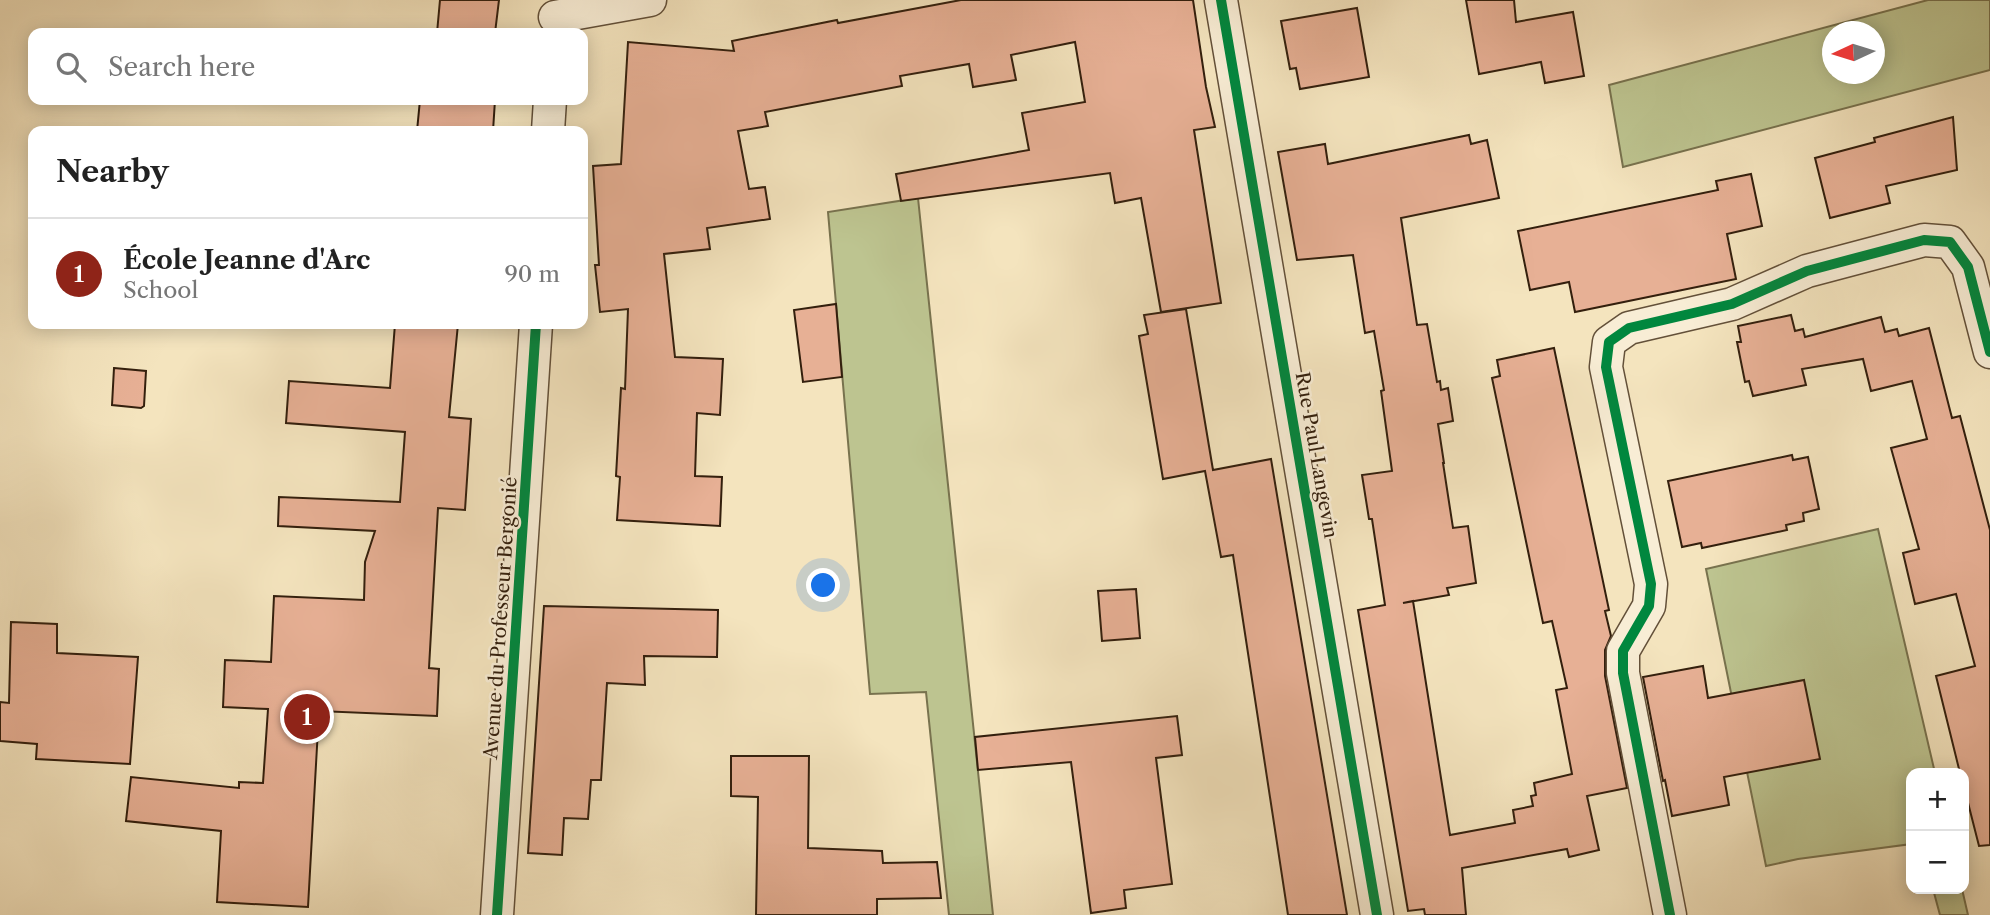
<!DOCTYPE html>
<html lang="en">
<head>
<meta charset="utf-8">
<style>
	body { margin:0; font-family:"Libre Caslon Text",serif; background:#f2f2f2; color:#222 }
	.controls { position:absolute; right:21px; bottom:21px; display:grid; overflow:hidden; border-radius:14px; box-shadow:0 4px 18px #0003 }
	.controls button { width:63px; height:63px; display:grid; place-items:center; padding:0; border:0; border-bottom:2px solid #e0e0e0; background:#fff; color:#222; font:35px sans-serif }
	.compass { position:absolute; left:1822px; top:21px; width:63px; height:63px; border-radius:50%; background:#fff; box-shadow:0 4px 18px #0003; rotate:266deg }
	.you { position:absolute; left:824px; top:586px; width:24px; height:24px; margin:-18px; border:5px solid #fff; border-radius:50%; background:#1a73e8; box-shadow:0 0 0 10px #1a73e833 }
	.badge { display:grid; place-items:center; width:46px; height:46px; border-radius:50%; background:#8f2418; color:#fff; font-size:23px; font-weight:700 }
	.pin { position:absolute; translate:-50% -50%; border:4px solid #fff; box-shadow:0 2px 7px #0006 }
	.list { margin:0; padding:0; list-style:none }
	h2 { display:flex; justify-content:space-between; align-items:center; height:91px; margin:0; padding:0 28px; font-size:30px }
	h2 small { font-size:23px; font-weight:400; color:#767676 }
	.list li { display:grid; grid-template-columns:46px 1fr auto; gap:21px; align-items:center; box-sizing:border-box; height:112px; padding:0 28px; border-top:2px solid #e0e0e0 }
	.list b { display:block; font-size:26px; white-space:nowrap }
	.list p { margin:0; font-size:23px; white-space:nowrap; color:#767676 }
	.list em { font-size:23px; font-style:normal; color:#767676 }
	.icon { flex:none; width:38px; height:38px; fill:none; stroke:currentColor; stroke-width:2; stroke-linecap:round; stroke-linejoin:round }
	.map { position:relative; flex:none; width:1990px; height:915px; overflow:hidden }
	.search { position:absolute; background:#fff; box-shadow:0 4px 18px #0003; left:28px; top:28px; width:560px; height:77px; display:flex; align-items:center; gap:18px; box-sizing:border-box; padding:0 24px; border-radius:14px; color:#767676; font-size:26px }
	.panel { position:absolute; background:#fff; box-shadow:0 4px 18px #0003; left:28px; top:126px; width:560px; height:203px; border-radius:14px }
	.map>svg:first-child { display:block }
</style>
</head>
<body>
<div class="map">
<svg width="1990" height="915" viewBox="0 0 1990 915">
	<rect width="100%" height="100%" fill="#f4e4be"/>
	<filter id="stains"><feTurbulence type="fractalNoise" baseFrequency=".00286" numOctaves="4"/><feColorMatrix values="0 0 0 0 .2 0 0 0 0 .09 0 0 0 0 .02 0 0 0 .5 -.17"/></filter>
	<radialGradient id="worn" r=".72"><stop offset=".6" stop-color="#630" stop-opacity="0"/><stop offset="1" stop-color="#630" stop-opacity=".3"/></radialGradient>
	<g fill="#bdc490" stroke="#78724e" stroke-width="2" fill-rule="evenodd">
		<path d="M1928,0H1990V70L1623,167L1609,85ZM1832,32H1874V74H1832Z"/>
		<path d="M918,198L993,915H949L926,692L870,694L828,212Z"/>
		<path d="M1878,529L1935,773H1911V844L1798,859L1766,866L1706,569Z"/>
		<path d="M1933,889H1962L1968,915H1940Z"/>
	</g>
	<g fill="#e7b095" stroke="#331f0d" stroke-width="2">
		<path d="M440,0H499L495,33H437Z"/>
		<path d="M961,0H1193L1206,87L1215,127L1194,130L1221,303L1161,312L1141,198L1115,203L1110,173L901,201L896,174L1029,150L1022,113L1085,102L1075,42L1011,55L1016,80L973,87L969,64L900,76L902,86L765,112L768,126L738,131L749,189L765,187L770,219L707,228L710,249L664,254L675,357L723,359L720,415L697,413L695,476L722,477L720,526L617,520L620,477L616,476L621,388L625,389L628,309L600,312L595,265H599L593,166L621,164L628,42L734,51L732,41L837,20L838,23Z"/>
		<path d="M1466,0H1514L1516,22L1573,12L1584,76L1545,83L1541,62L1479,74Z"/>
		<path d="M1357,8L1369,77L1300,89L1296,68L1290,69L1281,21Z"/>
		<path d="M420,100H495L493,131H417Z"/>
		<path d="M1953,117L1957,170L1886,186L1890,203L1830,218L1815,158L1875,142L1874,138Z"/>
		<path d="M1469,135L1471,144L1487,140L1499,198L1401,218L1417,325L1427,324L1437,382L1440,381L1441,390L1448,388L1453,421L1438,424L1444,463H1443L1453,528L1468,526L1476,583L1447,588L1449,595L1403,603L1413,601L1450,835L1515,823L1513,810L1533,806L1531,796L1536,795L1534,783L1572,774L1556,690L1567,688L1552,621L1543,623L1492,378L1500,376L1497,360L1554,348L1609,610L1605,611L1611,636L1605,650V676L1627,788L1587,796L1599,850L1569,857L1567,849L1462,868L1466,915H1425L1424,909L1408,911L1358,610L1385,605L1372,519H1369L1362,475L1392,471L1381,391L1384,390L1374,331L1365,333L1353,255L1297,260L1278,152L1325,144L1328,164Z"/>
		<path d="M1751,174L1762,226L1727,234L1736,279L1575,312L1569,282L1530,290L1518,231L1718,190L1716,181Z"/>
		<path d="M836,304L842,377L803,382L794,310Z"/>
		<path d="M1186,309L1213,470L1271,459L1347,915H1288L1233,555L1221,557L1205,471L1163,479L1139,336L1148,334L1144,315Z"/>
		<path d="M1791,315L1795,331L1803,329L1805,337L1881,317L1885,332L1897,329L1899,336L1929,328L1952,418L1960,416L1990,530V845L1979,846L1964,787V773H1960L1936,676L1975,666L1956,594L1915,604L1903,553L1919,549L1891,448L1927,439L1912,381L1871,391L1863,359L1802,369L1806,385L1753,396L1749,381L1745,382L1737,342H1741L1738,326Z"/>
		<path d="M395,324H458L449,417L471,419L465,510L438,508L429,668L439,669L437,716L319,711L308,907L217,902L221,831L126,821L131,777L239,788V782L263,783L268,709L223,707L225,660L271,662L274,596L364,600L365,562L375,531L278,526L279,497L400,502L405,432L286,423L289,381L390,388Z"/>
		<path d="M114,368L146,371L144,406L141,408L112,405Z"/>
		<path d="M1792,455L1793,460L1808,457L1819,509L1803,513L1804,521L1786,525L1787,530L1702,548L1701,543L1682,547L1668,481Z"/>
		<path d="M1136,589L1140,638L1102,641L1098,591Z"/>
		<path d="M544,606L718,610L717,657L644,656L645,685L607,683L601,780H591L588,819L564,818L562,855L528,853Z"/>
		<path d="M11,622L57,624V653L138,657L130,764L36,759L37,744L0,741V702L9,703Z"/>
		<path d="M1703,666L1708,698L1804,680L1820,759L1724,777L1729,805L1672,816L1665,780L1663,781L1643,677Z"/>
		<path d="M1177,716L1182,755L1156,758L1172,884L1124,890L1126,908L1091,913L1071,762L978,770L975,737Z"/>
		<path d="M731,756H809L808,848L882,851L883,863L937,862L941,898L877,899V915H756L758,797L731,796Z"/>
	</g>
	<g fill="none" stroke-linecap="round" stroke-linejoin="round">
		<g stroke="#635039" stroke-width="35">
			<g id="minor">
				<path d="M1221,0L1377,915"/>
				<path d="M555,17L650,0"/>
				<path d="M548,131L550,100"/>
				<path d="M497,915L536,324"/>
				<path d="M1670,915L1623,673V651L1649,606L1651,584L1606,367L1609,342L1629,328L1732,304L1807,271L1924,240L1950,242L1968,267L1990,352"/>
			</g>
		</g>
		<use href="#minor" stroke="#f8edd5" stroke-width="32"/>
		<g stroke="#f8edd5" stroke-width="15">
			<g id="cycleway">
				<path d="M1221,0L1377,915"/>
				<path d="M497,915L536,324"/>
				<path d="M1670,915L1623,673V651L1649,606L1651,584L1606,367L1609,342L1629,328L1732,304L1807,271L1924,240L1950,242L1968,267L1990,352"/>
			</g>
		</g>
		<use href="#cycleway" stroke="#00873e" stroke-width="10"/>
	</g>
	<g text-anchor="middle" stroke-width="5" stroke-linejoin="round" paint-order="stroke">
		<g font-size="19" fill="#331f0d" stroke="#f8edd5">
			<text transform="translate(1317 455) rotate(80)" y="7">Rue Paul Langevin</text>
			<text transform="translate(500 618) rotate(-86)" y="7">Avenue du Professeur Bergonié</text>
		</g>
	</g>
	<rect width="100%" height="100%" filter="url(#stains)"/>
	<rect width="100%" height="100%" fill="url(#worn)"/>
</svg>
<div class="controls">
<button>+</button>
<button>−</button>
</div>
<svg class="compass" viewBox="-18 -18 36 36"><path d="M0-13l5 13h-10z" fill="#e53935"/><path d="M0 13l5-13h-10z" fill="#767676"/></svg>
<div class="you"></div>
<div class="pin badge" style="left:307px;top:717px">1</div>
<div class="search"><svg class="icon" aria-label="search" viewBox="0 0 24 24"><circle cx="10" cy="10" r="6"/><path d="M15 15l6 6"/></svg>Search here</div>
<section class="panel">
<h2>Nearby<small></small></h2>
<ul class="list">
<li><span class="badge">1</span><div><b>École Jeanne d'Arc</b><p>School</p></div><em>90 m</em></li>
</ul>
</section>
</div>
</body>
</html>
